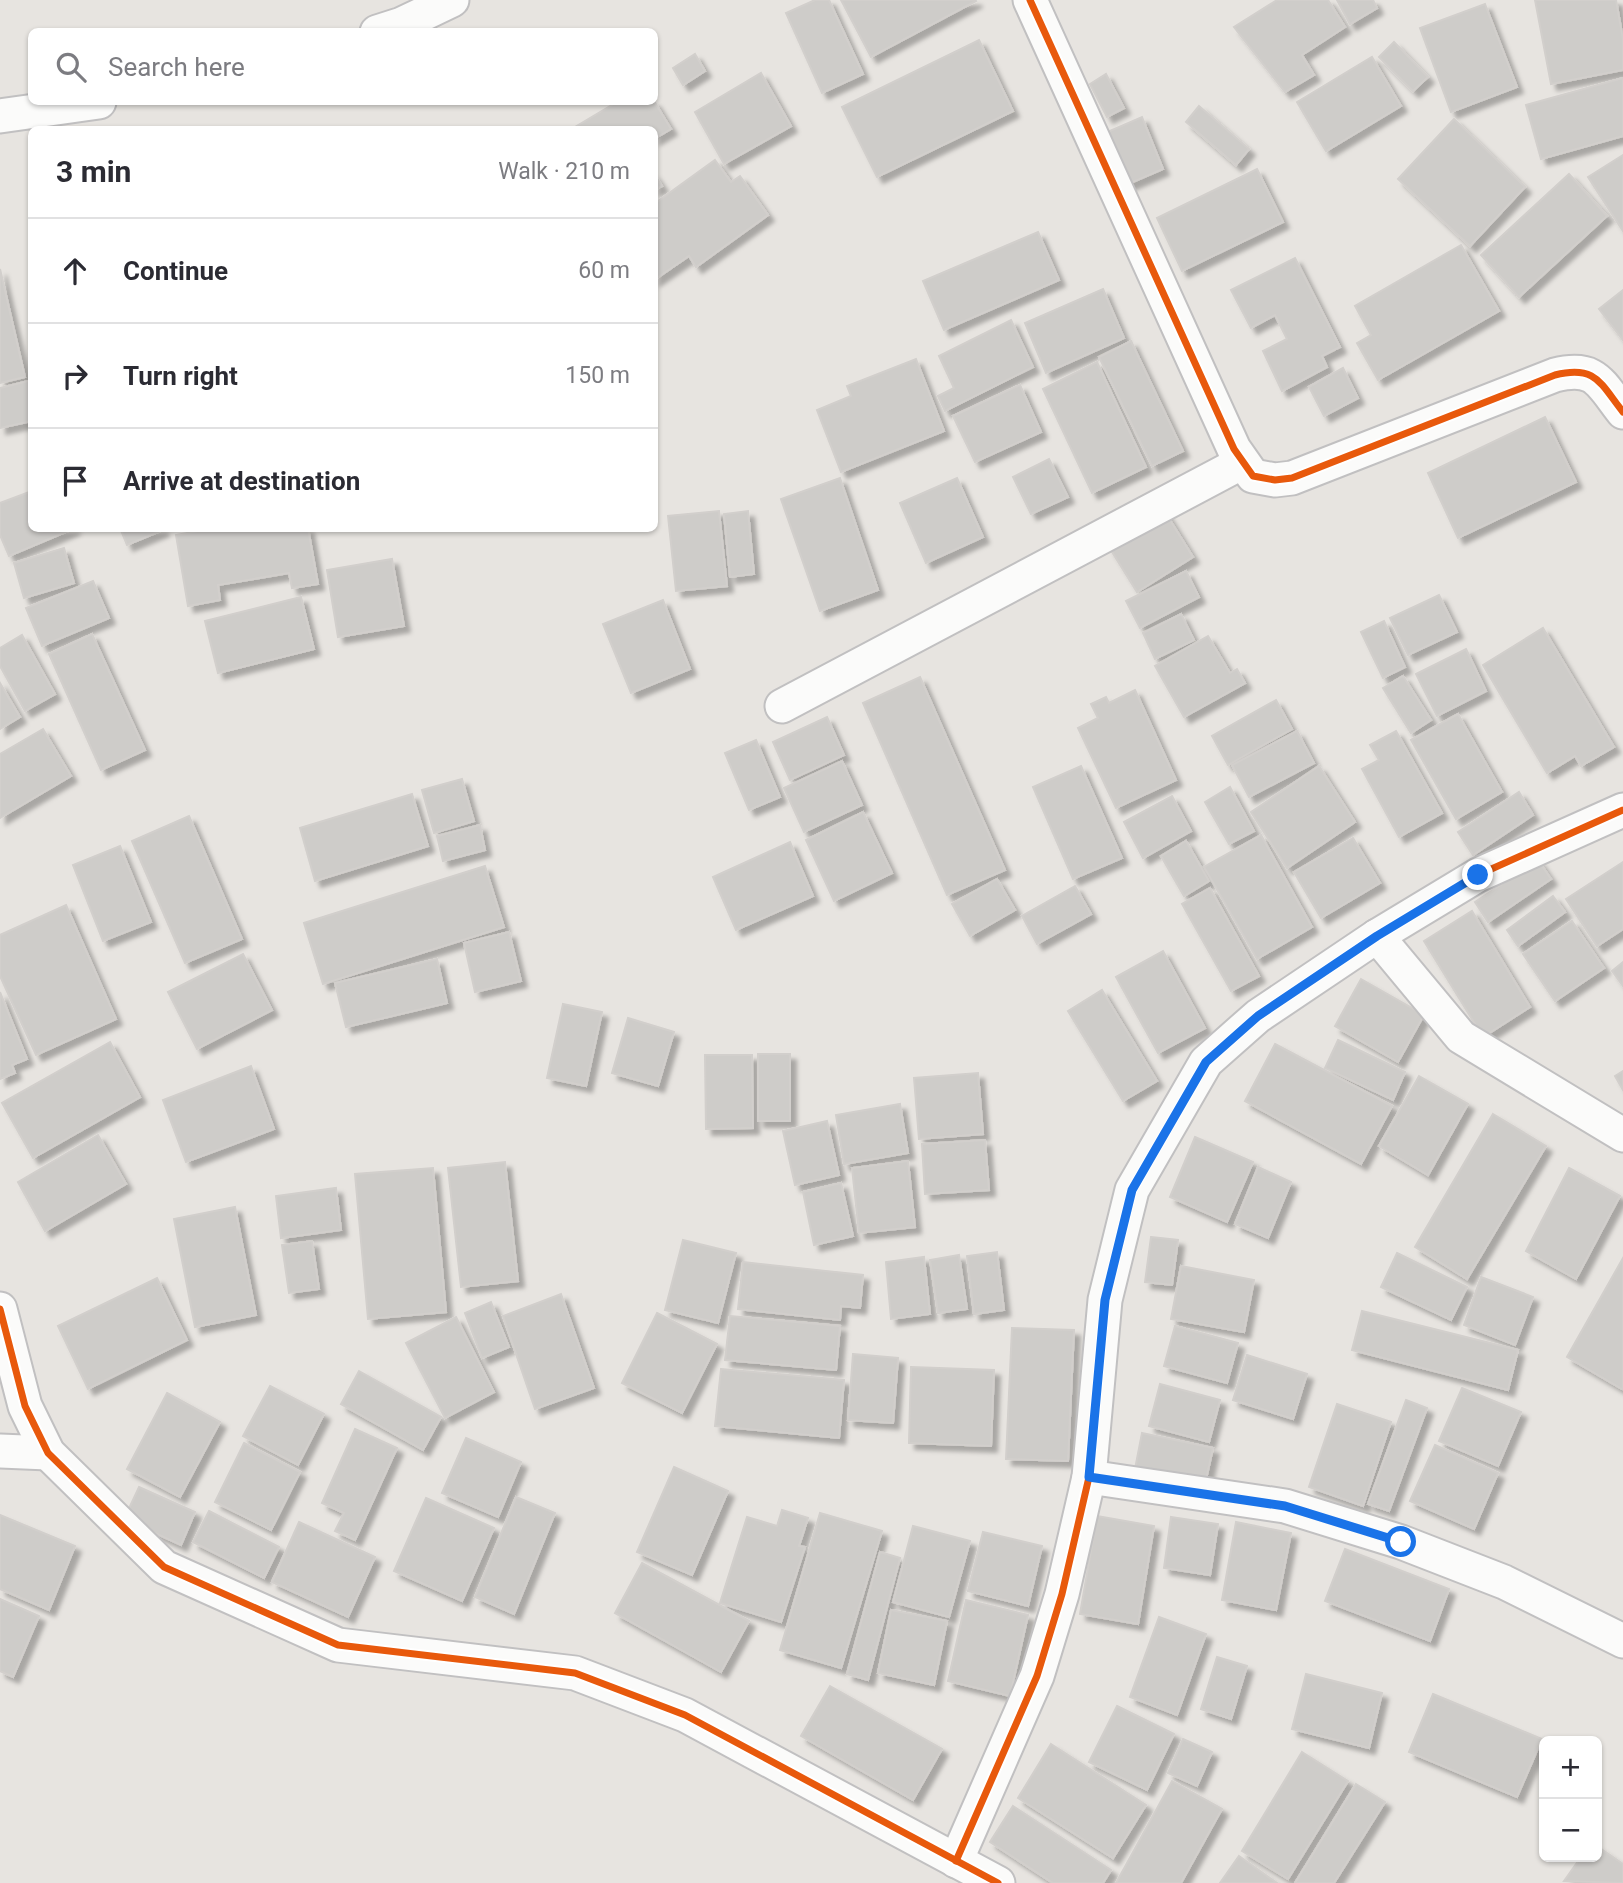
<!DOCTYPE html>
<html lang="en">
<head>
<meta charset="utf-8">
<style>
	body { margin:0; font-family:Roboto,sans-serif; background:#f2f2f3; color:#2b2b33 }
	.controls { position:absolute; right:21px; bottom:21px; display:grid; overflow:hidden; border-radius:10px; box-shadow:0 2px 5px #0004 }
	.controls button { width:63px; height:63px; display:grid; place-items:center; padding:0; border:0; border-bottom:2px solid #e1e1e2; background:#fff; color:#2b2b33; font:35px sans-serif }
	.stop { position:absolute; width:21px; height:21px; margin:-16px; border:5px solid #1a73e8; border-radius:50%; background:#fff }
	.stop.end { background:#1a73e8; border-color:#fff; box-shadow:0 2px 7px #0008 }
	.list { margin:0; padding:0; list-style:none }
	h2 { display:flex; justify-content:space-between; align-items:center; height:91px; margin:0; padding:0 28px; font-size:30px }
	h2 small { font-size:23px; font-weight:400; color:#7c7c81 }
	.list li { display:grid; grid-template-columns:46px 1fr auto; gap:21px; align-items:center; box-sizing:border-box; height:105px; padding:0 28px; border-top:2px solid #e1e1e2 }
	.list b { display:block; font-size:26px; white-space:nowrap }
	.list em { font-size:23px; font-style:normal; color:#7c7c81 }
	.icon { flex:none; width:38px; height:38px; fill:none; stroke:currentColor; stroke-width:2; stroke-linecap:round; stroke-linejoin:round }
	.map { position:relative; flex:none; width:1623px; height:1883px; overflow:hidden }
	.search { position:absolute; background:#fff; box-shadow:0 2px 5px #0004; left:28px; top:28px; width:630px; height:77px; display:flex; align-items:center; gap:18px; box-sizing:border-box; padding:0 24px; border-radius:10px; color:#7c7c81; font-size:26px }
	.panel { position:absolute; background:#fff; box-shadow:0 2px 5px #0004; left:28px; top:126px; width:630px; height:406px; border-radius:10px }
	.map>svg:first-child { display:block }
</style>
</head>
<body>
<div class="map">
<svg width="1623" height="1883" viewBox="0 0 1623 1883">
	<defs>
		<filter id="shadow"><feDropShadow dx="6" dy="6" stdDeviation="2" flood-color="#0004"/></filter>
	</defs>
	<rect width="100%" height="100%" fill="#e7e4e0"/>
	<g fill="#ceccc9" stroke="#d2cfcc" stroke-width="2" filter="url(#shadow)">
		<path d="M815,0H829L863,74L822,93L786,13Z"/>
		<path d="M841,0H975L976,1L871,57Z"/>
		<path d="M1277,0H1328L1345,27L1302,55L1314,75L1285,92L1234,27Z"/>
		<path d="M1337,0H1373L1377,8L1350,24Z"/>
		<path d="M1535,0H1616L1623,39V70L1551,84Z"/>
		<path d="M1485,4L1517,87L1451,112L1420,28Z"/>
		<path d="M979,40L1013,111L877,177L842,107Z"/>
		<path d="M1394,42L1428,77L1413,91L1379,57Z"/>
		<path d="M695,54L705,71L683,85L673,68Z"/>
		<path d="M1372,57L1401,106L1326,151L1297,102Z"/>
		<path d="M761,73L791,126L724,164L695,112Z"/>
		<path d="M1106,74L1124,108L1107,117L1090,84Z"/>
		<path d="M1623,78V136L1541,159L1526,105Z"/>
		<path d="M654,101L671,129L654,139V130H570L617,102Z"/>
		<path d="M1199,106L1249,149L1236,165L1186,122Z"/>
		<path d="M1142,117L1163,169L1126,185L1105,133Z"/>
		<path d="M1454,119L1525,187L1470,246L1398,179Z"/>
		<path d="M1623,155V231L1588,177Z"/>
		<path d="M715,160L731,182L740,176L768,215L696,267L689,256L654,280V204Z"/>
		<path d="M1257,169L1283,222L1182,271L1157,218Z"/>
		<path d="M654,174L662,186L654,190Z"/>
		<path d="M1569,174L1607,216L1519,297L1481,255Z"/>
		<path d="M1038,232L1059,280L944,330L923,281Z"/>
		<path d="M1461,245L1499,311L1378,380L1357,343L1371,335L1355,306Z"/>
		<path d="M1295,258L1340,347L1322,356L1327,367L1282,391L1263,351L1287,339L1275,315L1251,328L1231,290Z"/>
		<path d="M0,269L25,377L0,383Z"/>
		<path d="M1103,289L1124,338L1046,373L1025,323Z"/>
		<path d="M1623,290V340L1599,309Z"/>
		<path d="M1011,320L1033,367L945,411L938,396L954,388L939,356Z"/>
		<path d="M1131,341L1183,451L1152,466L1099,357Z"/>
		<path d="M916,359L944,431L841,472L817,410L851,396L847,386Z"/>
		<path d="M1097,362L1146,467L1092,493L1043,389Z"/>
		<path d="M1343,368L1358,398L1324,416L1309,387Z"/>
		<path d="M32,380V421L0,428V388Z"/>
		<path d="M1020,385L1041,432L975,462L953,416Z"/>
		<path d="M1545,417L1576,482L1458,538L1428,473Z"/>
		<path d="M1049,459L1068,497L1031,514L1013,477Z"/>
		<path d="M840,478L878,590L820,611L781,499Z"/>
		<path d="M957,478L983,537L926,563L900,503Z"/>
		<path d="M32,491V528H75L9,556L0,535V503Z"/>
		<path d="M719,511L727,586L676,591L668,516Z"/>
		<path d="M748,511L754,574L730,577L724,514Z"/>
		<path d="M1165,512L1193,557L1137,592L1109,547Z"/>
		<path d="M120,528H162L163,530L127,545Z"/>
		<path d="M214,528H308L318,584L292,588L289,573L218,585L220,600L188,606L176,535Z"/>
		<path d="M64,548L74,583L24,598L14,563Z"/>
		<path d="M392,559L404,626L338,637L327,570Z"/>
		<path d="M1186,571L1199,597L1140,628L1126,601Z"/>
		<path d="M93,581L109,618L42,646L26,608Z"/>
		<path d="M1439,595L1457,632L1408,655L1390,618Z"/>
		<path d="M301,597L314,649L218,673L205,621Z"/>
		<path d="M663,600L690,669L631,693L603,624Z"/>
		<path d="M1181,614L1194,640L1155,659L1143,633Z"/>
		<path d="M1384,621L1405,667L1383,678L1361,632Z"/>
		<path d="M1543,628L1614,747L1581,766L1575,756L1547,773L1483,665Z"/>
		<path d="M92,634L145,750L101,770L49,654Z"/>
		<path d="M22,635L55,694L25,711L0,666V648Z"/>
		<path d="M1208,636L1230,673L1237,669L1245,683L1184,717L1155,666Z"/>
		<path d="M1466,649L1486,691L1437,716L1416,674Z"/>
		<path d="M1403,676L1431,720L1411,733L1383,688Z"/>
		<path d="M920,677L1005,870L947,895L863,703Z"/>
		<path d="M0,683L20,717L0,729Z"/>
		<path d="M1135,690L1176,780L1116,808L1078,728L1098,718L1091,704L1106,697L1109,703Z"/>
		<path d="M1276,700L1292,729L1228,765L1212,736Z"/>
		<path d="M1458,714L1502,792L1456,819L1411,740Z"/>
		<path d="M827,717L844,755L790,780L773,742Z"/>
		<path d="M43,729L71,776L0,818V754Z"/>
		<path d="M1297,731L1314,763L1249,797L1232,765Z"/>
		<path d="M1396,731L1442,813L1399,837L1362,769L1379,760L1370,745Z"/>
		<path d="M756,740L780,797L749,810L725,753Z"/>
		<path d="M842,761L862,805L804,832L784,788Z"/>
		<path d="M1081,766L1122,858L1073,879L1033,787Z"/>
		<path d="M1319,766L1355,822L1287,868L1251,812Z"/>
		<path d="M462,779L474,821L434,833L422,790Z"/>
		<path d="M1230,787L1254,831L1229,844L1205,802Z"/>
		<path d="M1519,792L1533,815L1473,855L1458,832Z"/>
		<path d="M412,794L428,846L315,881L300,828Z"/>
		<path d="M1172,796L1191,831L1143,858L1124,822Z"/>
		<path d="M863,812L892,873L834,901L806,840Z"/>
		<path d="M189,816L242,939L185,963L132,841Z"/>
		<path d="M480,825L485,850L443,861L437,836Z"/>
		<path d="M1261,835L1312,927L1257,959L1204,867Z"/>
		<path d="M1353,838L1380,883L1321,918L1294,872Z"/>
		<path d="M1186,841L1209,881L1184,896L1161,856Z"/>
		<path d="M790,842L813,896L736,930L713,877Z"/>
		<path d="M120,846L151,922L103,941L73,865Z"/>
		<path d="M1538,860L1551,879L1488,922L1475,902Z"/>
		<path d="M1623,862V929L1597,946L1566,899Z"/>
		<path d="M485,866L504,927L323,984L304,923Z"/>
		<path d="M997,879L1015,910L970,936L952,904Z"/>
		<path d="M1075,886L1091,914L1037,944L1022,916Z"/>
		<path d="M1210,888L1259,976L1231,991L1182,904Z"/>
		<path d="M1553,896L1565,912L1518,946L1507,930Z"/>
		<path d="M66,905L116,1019L36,1055L0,976V935Z"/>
		<path d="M1472,911L1530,1007L1483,1037L1424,941Z"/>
		<path d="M1572,921L1604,968L1555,1001L1523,954Z"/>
		<path d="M509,932L521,981L475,992L464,943Z"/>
		<path d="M1163,951L1205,1028L1158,1053L1116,977Z"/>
		<path d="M243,954L272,1010L197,1049L168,992Z"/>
		<path d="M437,959L447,1003L346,1027L335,983Z"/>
		<path d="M1623,962V986L1612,971Z"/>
		<path d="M1361,979L1424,1015L1398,1062L1335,1026Z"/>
		<path d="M1102,990L1157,1081L1123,1101L1068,1011Z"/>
		<path d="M0,992L27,1059L12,1065L15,1073L0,1079Z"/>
		<path d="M563,1004L602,1012L586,1086L547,1078Z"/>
		<path d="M628,1018L674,1032L658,1086L612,1073Z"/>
		<path d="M1338,1040L1405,1072L1393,1100L1325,1068Z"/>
		<path d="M110,1042L140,1097L33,1158L2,1103Z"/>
		<path d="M1275,1044L1392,1106L1361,1164L1245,1101Z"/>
		<rect x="758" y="1054" width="32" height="67"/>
		<path d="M705,1055H752L753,1128L706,1129Z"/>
		<path d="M251,1066L274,1129L186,1162L163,1100Z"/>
		<path d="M1623,1071V1090L1615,1076Z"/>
		<path d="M978,1073L983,1134L919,1139L914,1078Z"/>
		<path d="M1419,1076L1468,1104L1428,1175L1379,1146Z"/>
		<path d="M900,1104L908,1153L844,1164L836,1115Z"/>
		<path d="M1493,1114L1546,1146L1467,1279L1415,1247Z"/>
		<path d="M827,1121L839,1175L795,1185L783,1131Z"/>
		<path d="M98,1135L126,1184L45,1231L18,1182Z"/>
		<path d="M1195,1137L1253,1162L1227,1222L1170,1197Z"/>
		<path d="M985,1140L989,1190L925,1194L922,1144Z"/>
		<path d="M908,1161L915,1227L859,1233L852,1168Z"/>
		<path d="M505,1162L518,1281L461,1287L448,1168Z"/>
		<path d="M1258,1167L1291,1182L1268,1238L1235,1224Z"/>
		<path d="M433,1168L446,1312L368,1319L355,1174Z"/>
		<path d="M1569,1168L1620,1196L1576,1279L1526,1251Z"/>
		<path d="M841,1183L853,1236L814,1245L803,1192Z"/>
		<path d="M336,1188L341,1230L281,1238L276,1196Z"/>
		<path d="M235,1207L256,1315L195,1327L174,1219Z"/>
		<path d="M1151,1237L1178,1240L1172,1285L1145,1282Z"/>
		<path d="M683,1240L736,1253L718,1323L665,1310Z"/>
		<path d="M312,1241L319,1289L289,1293L282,1245Z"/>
		<path d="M997,1252L1004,1310L974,1314L967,1256Z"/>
		<path d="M1397,1253L1467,1287L1451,1320L1381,1287Z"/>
		<path d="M959,1255L967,1309L938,1313L930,1260Z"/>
		<path d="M924,1257L930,1314L891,1319L886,1262Z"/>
		<path d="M1623,1258V1388L1622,1389L1567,1357Z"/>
		<path d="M743,1262L863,1275L860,1308L841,1306L840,1320L738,1309Z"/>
		<path d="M1181,1266L1254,1280L1244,1332L1171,1319Z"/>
		<path d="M1481,1277L1533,1297L1515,1345L1464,1325Z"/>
		<path d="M157,1278L187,1340L88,1389L58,1326Z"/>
		<path d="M561,1294L594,1388L535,1409L503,1316Z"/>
		<path d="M491,1302L509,1347L482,1358L465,1313Z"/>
		<path d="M1362,1311L1518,1350L1508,1390L1352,1350Z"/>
		<path d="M657,1313L717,1344L682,1413L622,1383Z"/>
		<path d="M730,1316L840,1326L836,1370L725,1360Z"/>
		<path d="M456,1317L494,1392L445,1418L406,1343Z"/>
		<path d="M1175,1326L1238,1343L1227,1383L1164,1366Z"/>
		<path d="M1012,1328L1074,1330L1068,1461L1006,1459Z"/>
		<path d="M853,1354L898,1358L893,1423L848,1420Z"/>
		<path d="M1247,1355L1307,1374L1293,1419L1233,1400Z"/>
		<path d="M911,1367L994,1370L991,1446L909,1443Z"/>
		<path d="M721,1369L844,1380L839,1438L715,1426Z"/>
		<path d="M359,1371L441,1417L423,1450L341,1404Z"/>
		<path d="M1160,1384L1220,1400L1209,1442L1149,1426Z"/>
		<path d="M270,1386L324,1414L298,1465L243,1436Z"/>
		<path d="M1462,1388L1521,1412L1498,1466L1439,1441Z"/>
		<path d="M167,1393L220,1422L180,1497L127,1469Z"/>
		<path d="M1406,1400L1427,1408L1389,1511L1368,1504Z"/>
		<path d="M1337,1404L1391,1422L1363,1506L1309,1487Z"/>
		<path d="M355,1429L397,1448L355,1540L335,1531L344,1513L322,1503Z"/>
		<path d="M1142,1433L1213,1448L1205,1484L1135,1469Z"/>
		<path d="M466,1438L521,1462L498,1517L442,1493Z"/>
		<path d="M244,1443L300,1472L271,1530L215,1502Z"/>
		<path d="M1435,1445L1498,1473L1474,1529L1410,1501Z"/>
		<path d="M674,1467L728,1491L692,1575L637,1552Z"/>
		<path d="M139,1487L195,1512L181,1545L124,1519Z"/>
		<path d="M516,1497L555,1513L514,1614L475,1597Z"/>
		<path d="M426,1498L494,1528L462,1601L394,1571Z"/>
		<path d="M782,1510L808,1518L799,1546L805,1547L781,1622L720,1603L747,1517L777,1526Z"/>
		<path d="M209,1511L279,1547L264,1578L193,1542Z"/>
		<path d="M820,1513L882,1531L841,1668L780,1650Z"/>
		<path d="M0,1515L75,1546L49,1610L0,1589Z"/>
		<path d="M1097,1516L1154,1526L1138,1624L1080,1614Z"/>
		<path d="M1171,1517L1218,1524L1210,1575L1164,1568Z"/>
		<path d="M299,1522L375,1557L348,1617L272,1582Z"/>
		<path d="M1236,1522L1291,1533L1276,1610L1222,1600Z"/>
		<path d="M913,1526L970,1541L949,1617L893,1602Z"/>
		<path d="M983,1532L1042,1546L1028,1606L968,1591Z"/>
		<path d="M1345,1549L1449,1589L1430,1641L1325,1601Z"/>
		<path d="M880,1552L900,1558L868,1680L847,1674Z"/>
		<path d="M642,1563L749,1621L721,1672L615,1613Z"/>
		<path d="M0,1599L39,1616L13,1677L0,1671Z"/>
		<path d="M966,1600L1028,1615L1010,1696L948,1681Z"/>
		<path d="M891,1610L947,1621L934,1685L878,1673Z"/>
		<path d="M1159,1617L1206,1634L1177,1715L1130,1697Z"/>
		<path d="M1217,1657L1247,1666L1231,1719L1201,1709Z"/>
		<path d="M1306,1674L1382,1693L1369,1748L1292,1729Z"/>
		<path d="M830,1686L942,1749L913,1800L801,1736Z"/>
		<path d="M1433,1694L1542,1739L1517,1797L1409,1752Z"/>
		<path d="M1117,1706L1174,1734L1147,1790L1089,1762Z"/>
		<path d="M1183,1739L1212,1752L1197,1786L1168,1773Z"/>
		<path d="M1051,1744L1146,1805L1113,1858L1018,1798Z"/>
		<path d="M1302,1752L1348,1781L1288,1879L1242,1851Z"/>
		<path d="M1172,1781L1222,1809L1181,1883H1116Z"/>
		<path d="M1356,1784L1385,1802L1334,1883H1295Z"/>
		<path d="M1013,1806L1111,1870L1103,1883H1053L990,1842Z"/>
		<path d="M1597,1846L1623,1864V1883L1564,1881L1581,1857H1597Z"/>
		<path d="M1239,1856L1277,1883H1220Z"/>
	</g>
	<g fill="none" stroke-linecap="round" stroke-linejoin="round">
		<g stroke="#c1c0c1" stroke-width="37">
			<g id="street">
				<path d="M1030,0L1234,449L1253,476L1275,480L1292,478L1555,375C1596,365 1600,383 1623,412"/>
				<path d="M377,32L402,24L452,0"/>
				<path d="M0,116L99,102"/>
				<path d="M782,706L1241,463"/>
				<path d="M1377,936L1461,1037L1623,1135"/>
				<path d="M0,1309L25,1406L48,1453L164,1567L338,1645L575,1673L685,1715L998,1883"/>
				<path d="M0,1451L48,1453"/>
				<path d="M1089,1477L1285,1506L1401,1542L1504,1582L1623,1641"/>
				<path d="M956,1861L1037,1676L1062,1594L1089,1477L1105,1300L1132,1190L1206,1062L1258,1016L1377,936L1478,875L1623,810"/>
			</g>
		</g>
		<use href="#street" stroke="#fbfbfa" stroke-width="33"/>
		<g stroke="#fff" stroke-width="11">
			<g id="cycleway">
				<path d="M1030,0L1234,449L1253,476L1275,480L1292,478L1555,375C1596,365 1600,383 1623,412"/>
				<path d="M0,1309L25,1406L48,1453L164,1567L338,1645L575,1673L685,1715L998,1883"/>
				<path d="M956,1861L1037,1676L1062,1594L1089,1477L1105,1300L1132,1190L1206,1062L1258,1016L1377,936L1478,875L1623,810"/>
			</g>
		</g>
		<use href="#cycleway" stroke="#e8590c" stroke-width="7"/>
	</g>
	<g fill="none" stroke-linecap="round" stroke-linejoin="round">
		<path stroke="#1a73e8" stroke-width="9" d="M1401,1542L1285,1506L1089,1477L1105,1300L1132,1190L1206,1062L1258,1016L1377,936L1478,875"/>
	</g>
</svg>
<div class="controls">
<button>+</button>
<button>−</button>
</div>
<div class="stop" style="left:1401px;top:1542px"></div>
<div class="stop end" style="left:1478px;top:875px"></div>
<div class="search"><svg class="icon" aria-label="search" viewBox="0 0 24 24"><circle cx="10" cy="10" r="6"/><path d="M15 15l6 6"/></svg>Search here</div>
<section class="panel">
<h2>3 min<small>Walk · 210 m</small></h2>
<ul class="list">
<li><svg class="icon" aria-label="ahead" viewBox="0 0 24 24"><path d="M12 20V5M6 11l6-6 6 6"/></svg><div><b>Continue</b></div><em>60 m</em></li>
<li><svg class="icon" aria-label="right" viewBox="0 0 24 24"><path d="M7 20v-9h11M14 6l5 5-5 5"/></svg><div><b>Turn right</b></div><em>150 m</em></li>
<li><svg class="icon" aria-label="arrive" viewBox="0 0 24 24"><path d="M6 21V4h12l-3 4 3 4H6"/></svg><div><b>Arrive at destination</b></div></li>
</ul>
</section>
</div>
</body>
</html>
